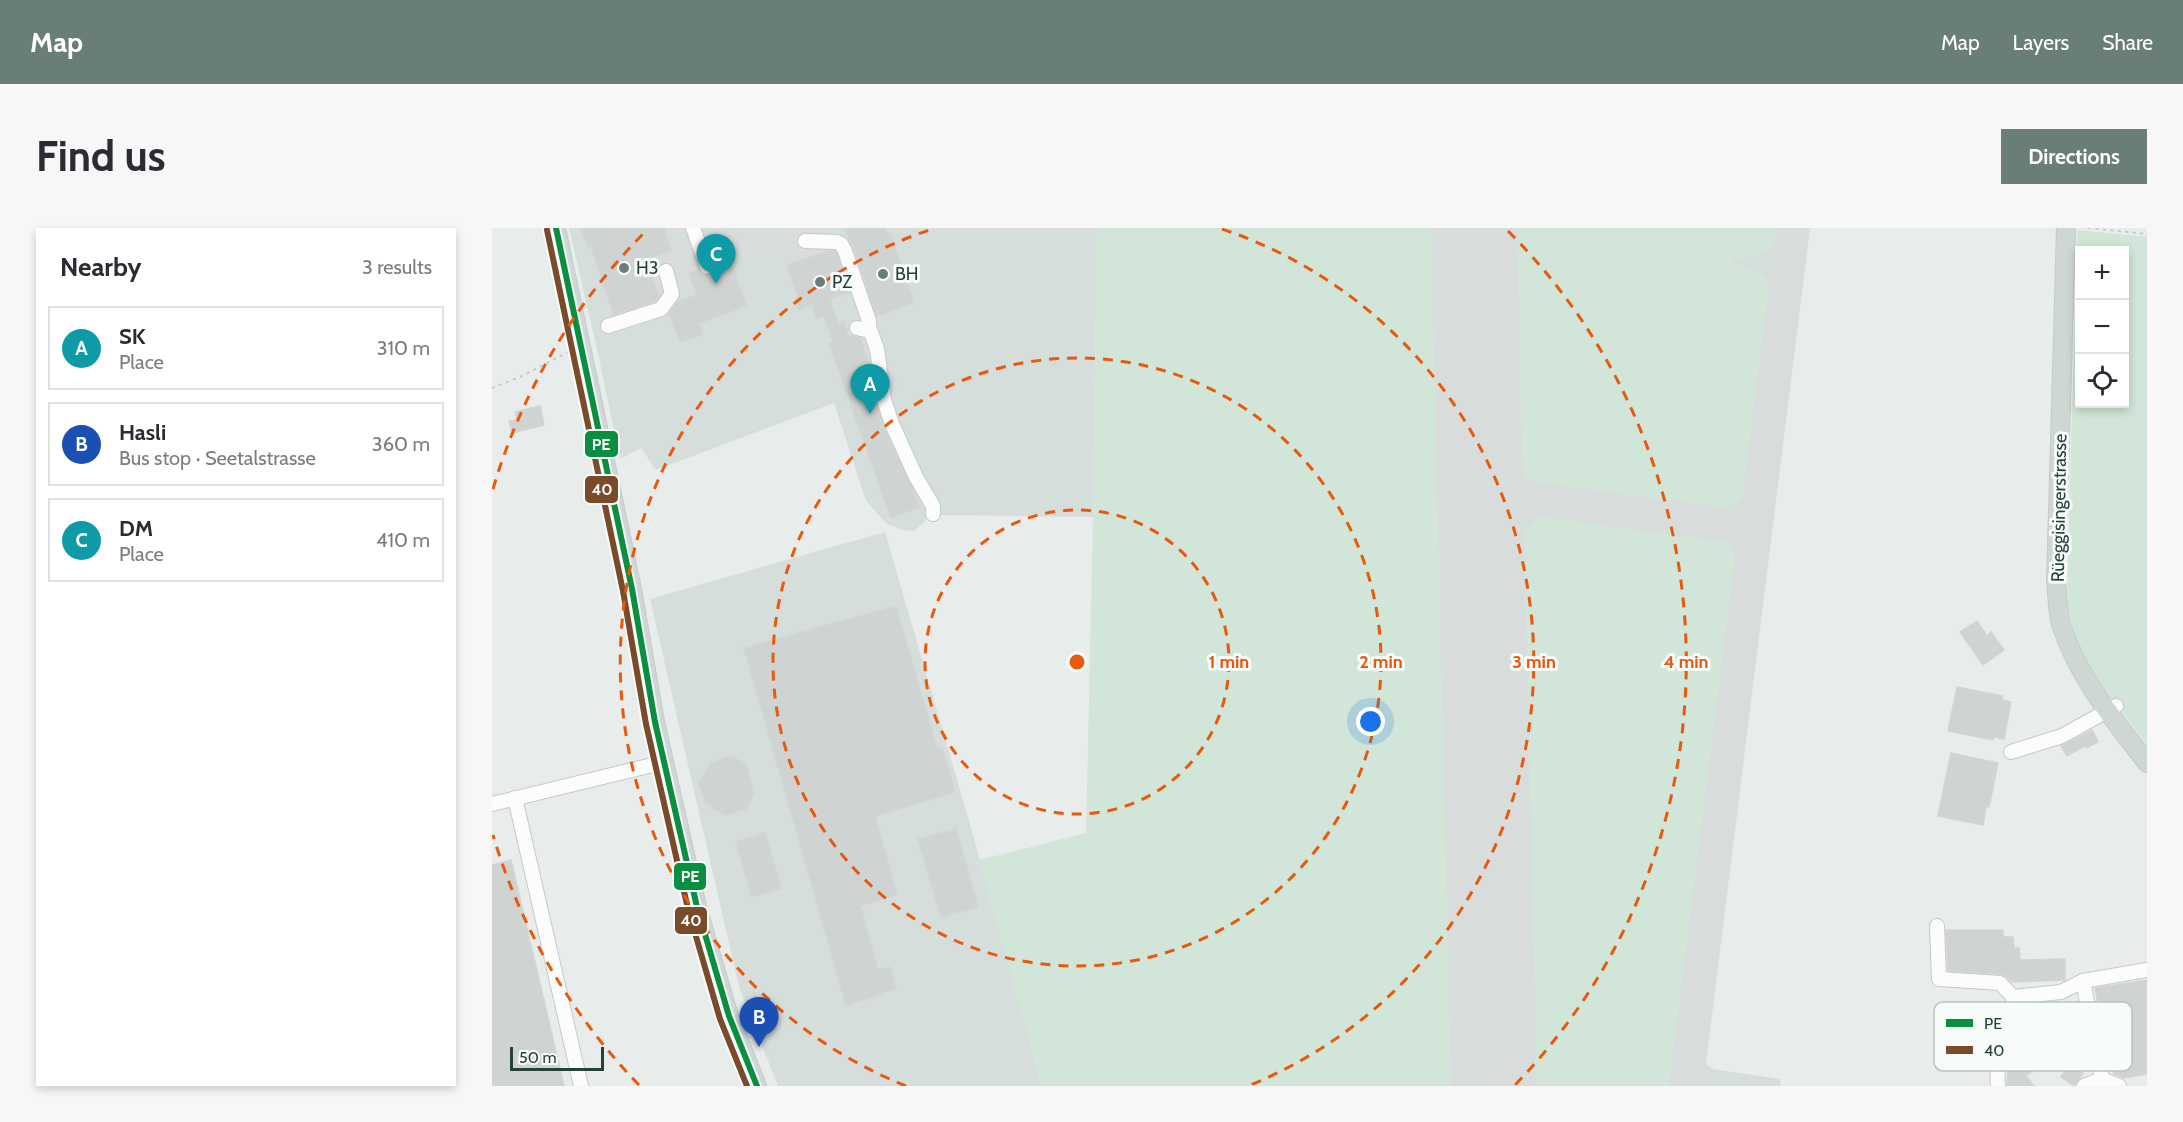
<!DOCTYPE html>
<html lang="en">
<head>
<meta charset="utf-8">
<style>
	body { margin:0; font-family:Cabin,sans-serif; background:#f7f7f7; color:#2b2b33 }
	.controls { position:absolute; right:18px; top:18px; display:grid; overflow:hidden; border-radius:0px; box-shadow:0 3px 9px #0003 }
	.controls button { width:54px; height:54px; display:grid; place-items:center; padding:0; border:0; border-bottom:2px solid #e1e1e2; background:#fff; color:#2b2b33; font:30px sans-serif }
	.scale { position:absolute; left:18px; bottom:15px; width:94px; box-sizing:border-box; padding-left:6px; border:3px solid #24423a; border-top:0; font-size:16px; line-height:21px; white-space:nowrap; color:#24423a; -webkit-text-stroke:4px #f7fbf9; paint-order:stroke }
	.you { position:absolute; left:879px; top:494px; width:21px; height:21px; margin:-15px; border:4px solid #fff; border-radius:50%; background:#1a73e8; box-shadow:0 0 0 9px #1a73e833 }
	.badge { display:grid; place-items:center; width:39px; height:39px; border-radius:50%; background:#697e78; color:#fff; font-size:20px; font-weight:700 }
	.pin { position:absolute; translate:-50% -50px; filter:drop-shadow(0 2px 3px #0008) }
	.pin::after { content:''; position:absolute; top:32px; width:21px; height:18px; background:inherit; clip-path:polygon(0 0,100% 0,50% 100%) }
	.list { margin:0; padding:0; list-style:none }
	h2 { display:flex; justify-content:space-between; align-items:center; height:78px; margin:0; padding:0 24px; font-size:26px }
	h2 small { font-size:20px; font-weight:400; color:#7c7c81 }
	.list li { display:grid; grid-template-columns:39px 1fr auto; gap:18px; align-items:center; box-sizing:border-box; height:84px; margin:0 12px 12px; padding:0 12px; border:2px solid #e1e1e2; border-radius:0px }
	.list b { display:block; font-size:22px; white-space:nowrap }
	.list p { margin:0; font-size:20px; white-space:nowrap; color:#7c7c81 }
	.list em { font-size:20px; font-style:normal; color:#7c7c81 }
	.icon { flex:none; width:33px; height:33px; fill:none; stroke:currentColor; stroke-width:2; stroke-linecap:round; stroke-linejoin:round }
	.map { position:relative; flex:none; width:1655px; height:858px; overflow:hidden; border-radius:0px }
	header { display:flex; align-items:center; gap:36px; box-sizing:border-box; height:84px; padding:0 30px; background:#697e78; color:#fff }
	header strong { font-size:28px }
	nav { display:flex; gap:33px; margin-inline-start:auto; font-size:21px }
	.intro { display:flex; align-items:center; justify-content:space-between; box-sizing:border-box; height:144px; padding:0 36px }
	h1 { margin:0; font-size:42px }
	.button { padding:15px 27px; border-radius:0px; background:#697e78; color:#fff; font-size:21px; font-weight:700 }
	main { display:flex; gap:36px; padding:0 36px }
	aside { flex:1; background:#fff; border-radius:0px; box-shadow:0 3px 9px #0003 }
	.map>svg:first-child { display:block }
</style>
</head>
<body>
<header>
<strong>Map</strong>
<nav><a>Map</a><a>Layers</a><a>Share</a></nav>
</header>
<div class="intro"><h1>Find us</h1><a class="button">Directions</a></div>
<main>
<aside>
<h2>Nearby<small>3 results</small></h2>
<ul class="list">
<li><span class="badge" style="background:#0f9aa8">A</span><div><b>SK</b><p>Place</p></div><em>310 m</em></li>
<li><span class="badge" style="background:#1a4fb4">B</span><div><b>Hasli</b><p>Bus stop · Seetalstrasse</p></div><em>360 m</em></li>
<li><span class="badge" style="background:#0f9aa8">C</span><div><b>DM</b><p>Place</p></div><em>410 m</em></li>
</ul>
</aside>
<div class="map">
<svg width="1655" height="858" viewBox="0 0 1655 858">
	<rect width="100%" height="100%" fill="#e8edeb"/>
	<g fill="#d6dedb">
		<path d="M77,0H605L601,289L446,287L436,285L433,293L422,303L411,302L395,296L374,273L342,175L164,242L149,220L128,231L105,121Z"/>
		<path d="M943,0H1311L1208,822L1211,834L1221,841L1288,851L1289,858H964Z"/>
		<path d="M393,304L476,589L550,858H286L247,759L158,371Z"/>
	</g>
	<g fill="#d1e6d8" fill-rule="evenodd">
		<path d="M605,0H943L964,858H550L487,632L594,605L601,289Z"/>
		<path d="M1019,0H1292C1281,29 1266,28 1240,31V37C1263,36 1276,48 1282,69L1259,255C1250,274 1239,282 1218,284L1052,261C1038,255 1031,246 1025,232Z"/>
		<path d="M1585,2L1655,9V517C1625,477 1587,434 1577,384C1574,366 1576,347 1576,328ZM1588,22H1632V176H1588Z"/>
		<path d="M1065,284L1221,305C1240,312 1247,325 1249,344L1184,858H1040L1027,318C1033,298 1045,286 1065,284Z"/>
	</g>
	<g fill="none" stroke-linecap="round" stroke-linejoin="round">
		<g stroke="#d8dddc" stroke-width="34">
			<path d="M212,0L219,10L226,11L293,0"/>
			<path d="M306,0L310,5L319,29"/>
			<path d="M160,48L213,29L217,26L219,20"/>
			<path d="M986,191C993,239 999,259 1049,272L1234,297C1251,302 1258,313 1259,330"/>
			<path d="M990,328C998,299 1017,273 1049,272"/>
			<path d="M1194,858L1301,0"/>
		</g>
		<path stroke="#d8dddc" stroke-width="86" d="M982,0L1002,858"/>
	</g>
	<g fill="#cfd4d2" stroke="#d1d6d4" stroke-width="1.5">
		<path d="M89,0H172L179,23L154,31L167,69L164,73L122,87L99,18L96,19Z"/>
		<path d="M352,0H393L395,5H398L422,75L385,88L362,20Z"/>
		<path d="M337,23H343L345,27L358,64L338,71L346,96L352,94L356,107L368,110L379,142L383,173L391,199L420,259L427,279L399,290L337,115L341,114L332,88L325,91L320,77L306,82L303,71L306,69L295,37Z"/>
		<path d="M238,31L254,78L207,95L211,106L188,114L177,85L185,74L205,67L197,45L206,42L210,46L217,48L222,44L223,36Z"/>
		<path d="M48,178L52,197L20,205L17,193L25,192L23,184Z"/>
		<path d="M404,378L445,520L450,519L463,564L383,588L405,667L368,678L386,742L398,739L404,761L392,764V766L354,777L252,420Z"/>
		<path d="M1485,393L1495,408L1499,404L1512,422L1491,437L1468,404Z"/>
		<path d="M1465,459L1511,468L1510,472L1519,474L1512,511L1502,509L1501,512L1456,503Z"/>
		<path d="M1600,502L1606,514L1594,520L1593,518L1575,528L1569,518Z"/>
		<path d="M1459,525L1506,535L1497,579L1494,578L1491,597L1446,588Z"/>
		<path d="M239,528L254,536L262,566L254,581L233,587L214,576L207,555L219,535Z"/>
		<path d="M464,601L486,679L449,689L426,611Z"/>
		<path d="M273,605L289,660L260,669L244,614Z"/>
		<path d="M19,632L72,858H0V637Z"/>
		<path d="M1454,702H1511V709H1521L1522,720H1527L1528,732L1573,731V752L1520,754L1513,747L1509,746L1456,743Z"/>
		<path d="M1655,752V846L1632,850L1622,846L1612,791L1614,788L1609,790L1603,760Z"/>
		<path d="M1540,816L1554,833L1534,848L1542,858H1515L1516,841L1523,836L1520,832Z"/>
		<path d="M1578,836L1591,845L1582,858L1569,849Z"/>
	</g>
	<g fill="none" stroke-linecap="round" stroke-linejoin="round">
		<g stroke="#c5cac8" stroke-width="16">
			<g id="minor">
				<path d="M201,0L215,39"/>
				<path d="M313,13L345,14L349,16L353,23L377,93V99L373,102L365,100"/>
				<path d="M116,98L169,81L180,66L174,43"/>
				<path d="M377,99L385,121L392,172L400,196L424,249L441,278V286"/>
				<path d="M1519,524L1570,508L1624,478"/>
				<path d="M23,570L89,858"/>
				<path d="M0,576L173,534"/>
				<path d="M1445,698L1447,751L1508,755L1521,769L1569,764L1591,753L1655,742"/>
				<path d="M1591,753L1610,851"/>
				<path d="M1506,858C1502,828 1525,801 1521,769"/>
				<path d="M1592,858L1610,851L1627,858"/>
			</g>
		</g>
		<g stroke="#c3ccc9" stroke-width="20">
			<g id="major">
				<path d="M64,0L140,361L163,494L205,679L237,788L265,858"/>
				<path d="M1574,0L1564,354C1566,368 1565,386 1570,399C1587,451 1623,493 1655,535"/>
			</g>
		</g>
		<g stroke="#c3ccca" stroke-width="2" stroke-dasharray="3 4.5" stroke-linecap="butt">
			<path d="M1596,0L1655,6"/>
			<path d="M0,160L30,148L76,124"/>
		</g>
		<use href="#minor" stroke="#fcfcfc" stroke-width="14"/>
		<use href="#major" stroke="#cfd7d5" stroke-width="18"/>
		<g stroke="#f7fbf9" stroke-width="10">
			<path id="bus-1" d="M64,0L140,361L163,494L205,679L237,788L265,858"/>
		</g>
		<g stroke="#f7fbf9" stroke-width="10">
			<path id="bus-2" d="M55,2L131,363L154,496L196,681L228,791L255,858"/>
		</g>
		<use href="#bus-1" stroke="#0a8f40" stroke-width="6"/>
		<use href="#bus-2" stroke="#7a4b2a" stroke-width="6"/>
	</g>
	<g fill="none" stroke="#e8590c" stroke-width="3" stroke-dasharray="10 8">
		<circle cx="585" cy="434" r="152"/>
		<circle cx="585" cy="434" r="304"/>
		<path d="M414 858A457 457 0 0 1 440 1M730 1A457 457 0 0 1 756 858"/>
		<path d="M147 857A609 609 0 0 1 1 607M1 261A609 609 0 0 1 154 3M1016 3A609 609 0 0 1 1023 857"/>
	</g>
	<g fill="#697e78" stroke="#f7fbf9" stroke-width="2">
		<circle cx="132" cy="40" r="6"/>
		<circle cx="391" cy="46" r="6"/>
		<circle cx="328" cy="54" r="6"/>
	</g>
	<g text-anchor="middle" stroke-width="6" stroke-linejoin="round" paint-order="stroke">
		<g font-size="18" fill="#24423a" stroke="#f7fbf9" text-anchor="start">
			<text x="144" y="46">H3</text>
			<text x="403" y="52">BH</text>
			<text x="340" y="60">PZ</text>
		</g>
		<g font-size="18" fill="#24423a" stroke="#f7fbf9">
			<text transform="translate(1567 280) rotate(-89)" y="6">Rüeggisingerstrasse</text>
		</g>
	</g>
	<rect x="1442" y="774" width="198" height="69" rx="9" fill="#f7fbf9" stroke="#b8c4c0" stroke-width="1.5"/>
	<rect x="1454" y="791" width="27" height="8" fill="#0a8f40"/>
	<rect x="1454" y="818" width="27" height="8" fill="#7a4b2a"/>
	<g font-size="16" fill="#24423a">
		<text x="1492" y="801">PE</text>
		<text x="1492" y="828">40</text>
	</g>
	<circle cx="585" cy="434" r="9" fill="#e8590c" stroke="#f7fbf9" stroke-width="3"/>
	<g font-size="18" text-anchor="middle" font-weight="bold" fill="#e8590c" stroke="#f7fbf9" stroke-width="6" stroke-linejoin="round" paint-order="stroke">
		<text x="737" y="440">1 min</text>
		<text x="889" y="440">2 min</text>
		<text x="1042" y="440">3 min</text>
		<text x="1194" y="440">4 min</text>
	</g>
	<g stroke="#f7fbf9" stroke-width="2">
		<rect x="92" y="202" width="35" height="28" rx="6" fill="#0a8f40"/>
		<rect x="92" y="247" width="35" height="29" rx="6" fill="#7a4b2a"/>
		<rect x="181" y="634" width="34" height="29" rx="6" fill="#0a8f40"/>
		<rect x="182" y="678" width="34" height="29" rx="6" fill="#7a4b2a"/>
	</g>
	<g font-size="16" text-anchor="middle" font-weight="bold" fill="#fff">
		<text x="109" y="222">PE</text>
		<text x="110" y="267">40</text>
		<text x="198" y="654">PE</text>
		<text x="199" y="698">40</text>
	</g>
</svg>
<div class="controls">
<button>+</button>
<button>−</button>
<button><svg class="icon" aria-label="locate" viewBox="0 0 24 24"><circle cx="12" cy="12" r="6"/><path d="M12 2v4M12 18v4M2 12h4M18 12h4"/></svg></button>
</div>
<div class="scale">50 m</div>
<div class="you"></div>
<div class="pin badge" style="left:378px;top:186px;background:#0f9aa8">A</div>
<div class="pin badge" style="left:267px;top:819px;background:#1a4fb4">B</div>
<div class="pin badge" style="left:224px;top:56px;background:#0f9aa8">C</div>
</div>
</main>
</body>
</html>
